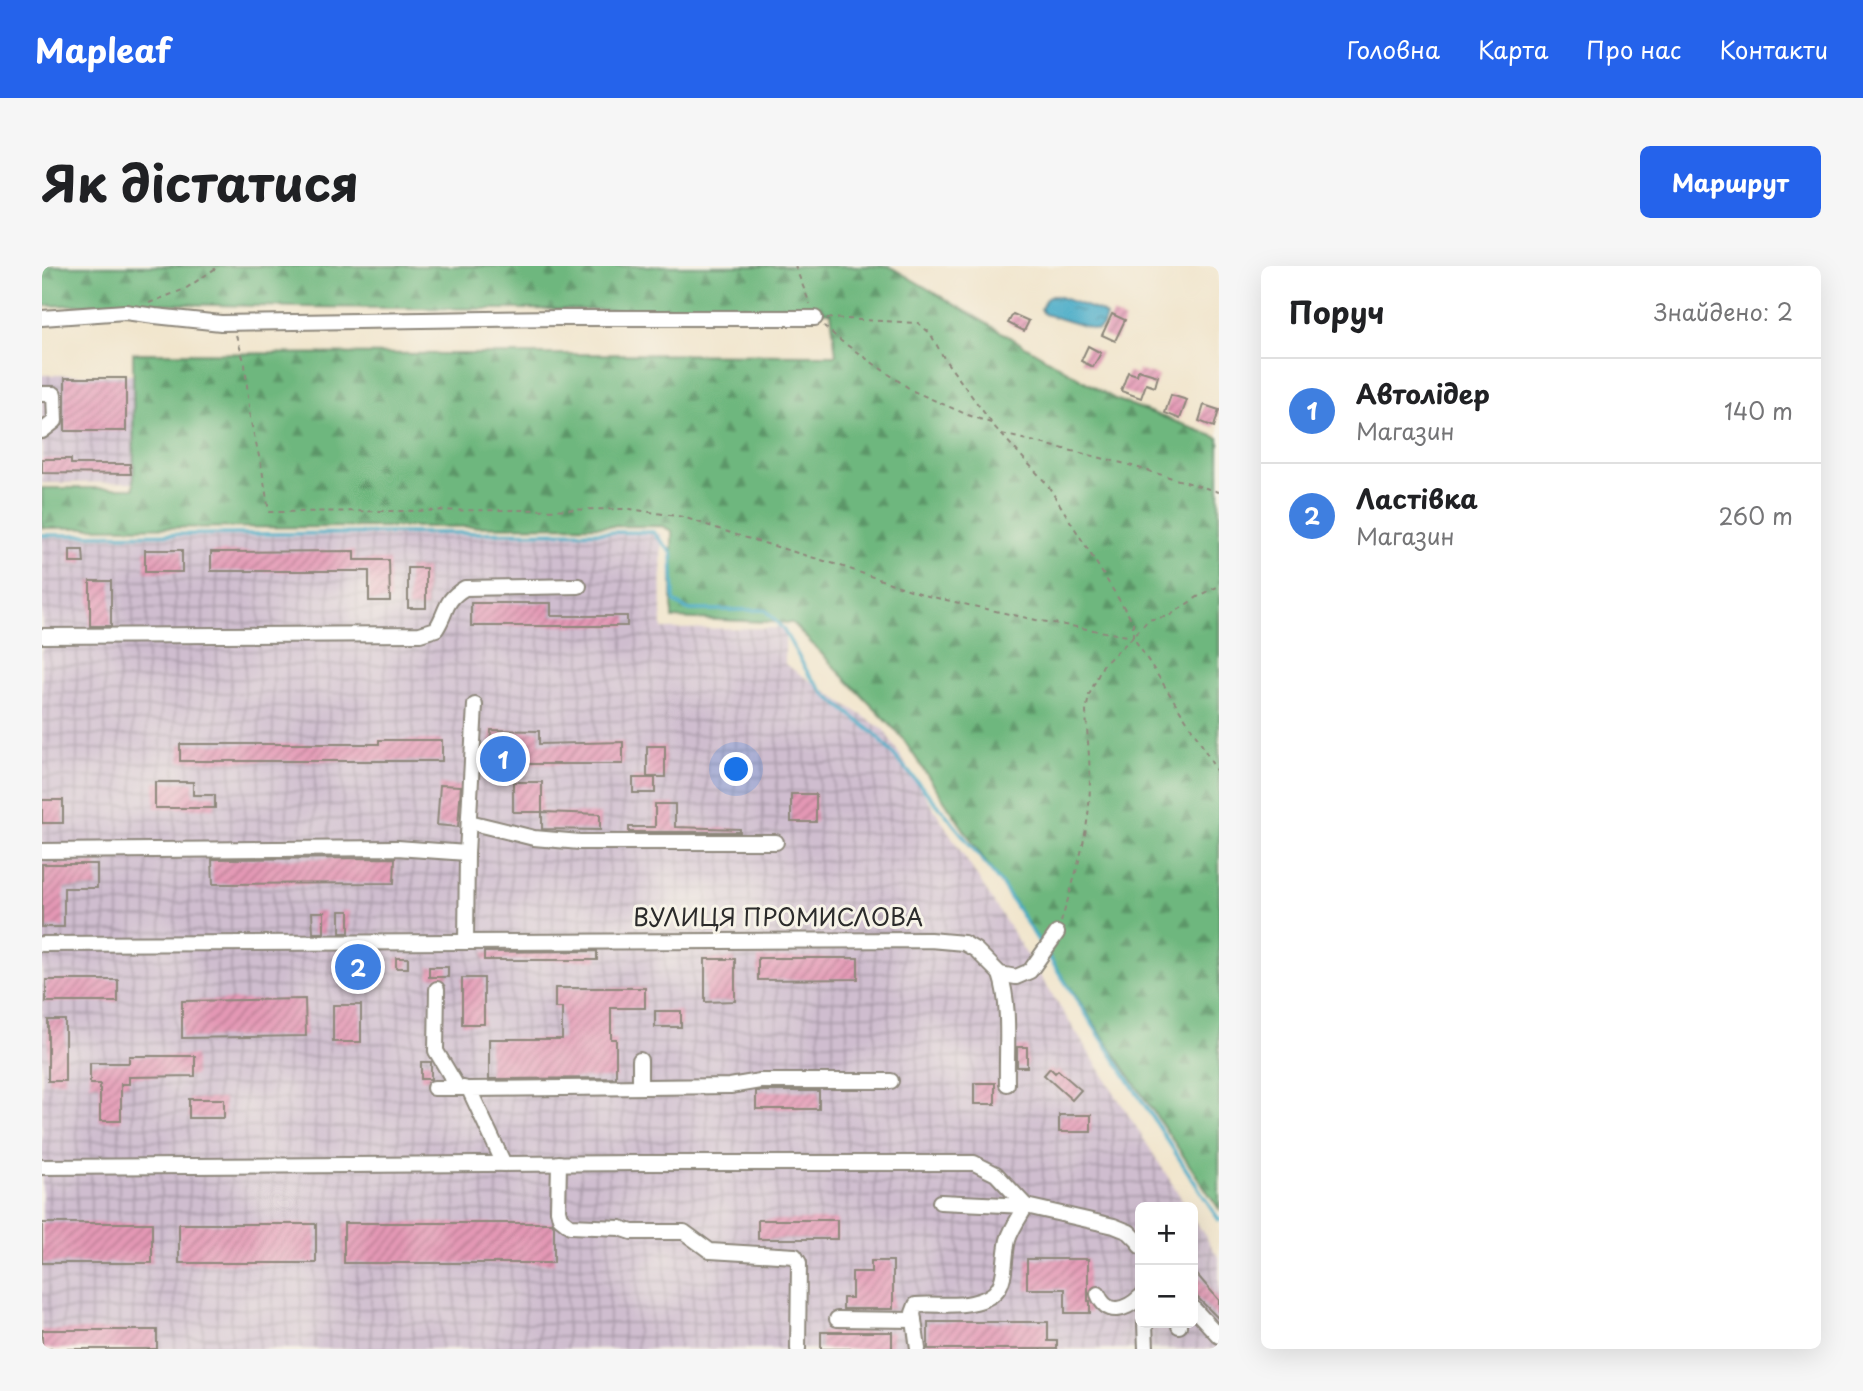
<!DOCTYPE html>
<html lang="uk">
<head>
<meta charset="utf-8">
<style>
	body { margin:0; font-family:"Playpen Sans",sans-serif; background:#f6f6f6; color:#202124 }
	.controls { position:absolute; right:21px; bottom:21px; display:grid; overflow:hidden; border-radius:10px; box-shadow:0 7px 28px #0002 }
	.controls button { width:63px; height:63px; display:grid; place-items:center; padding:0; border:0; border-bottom:2px solid #e0e0e0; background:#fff; color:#202124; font:35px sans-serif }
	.you { position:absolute; left:695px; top:504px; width:24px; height:24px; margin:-18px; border:5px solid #fff; border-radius:50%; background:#1a73e8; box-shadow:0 0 0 10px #1a73e833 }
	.badge { display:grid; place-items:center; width:46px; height:46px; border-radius:50%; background:#2563eb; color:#fff; font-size:23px; font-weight:700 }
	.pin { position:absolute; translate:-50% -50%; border:4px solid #fff; box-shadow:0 2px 7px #0006 }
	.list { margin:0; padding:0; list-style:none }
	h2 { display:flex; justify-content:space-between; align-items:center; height:91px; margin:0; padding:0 28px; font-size:30px }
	h2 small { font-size:23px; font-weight:400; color:#757577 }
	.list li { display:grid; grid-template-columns:46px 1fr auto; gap:21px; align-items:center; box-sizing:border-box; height:105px; padding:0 28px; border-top:2px solid #e0e0e0 }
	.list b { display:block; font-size:26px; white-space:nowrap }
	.list p { margin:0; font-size:23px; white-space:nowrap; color:#757577 }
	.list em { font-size:23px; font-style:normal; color:#757577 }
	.map { position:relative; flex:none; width:1177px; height:1083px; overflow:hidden; border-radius:10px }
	header { display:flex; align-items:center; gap:42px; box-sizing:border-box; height:98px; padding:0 35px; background:#2563eb; color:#fff }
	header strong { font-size:33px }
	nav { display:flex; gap:38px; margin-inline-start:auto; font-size:24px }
	.intro { display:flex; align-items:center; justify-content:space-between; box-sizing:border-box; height:168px; padding:0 42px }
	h1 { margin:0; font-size:49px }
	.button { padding:18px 32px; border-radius:10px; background:#2563eb; color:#fff; font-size:24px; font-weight:700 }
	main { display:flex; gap:42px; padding:0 42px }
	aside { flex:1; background:#fff; border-radius:10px; box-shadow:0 7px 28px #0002 }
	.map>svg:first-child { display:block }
</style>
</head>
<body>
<header>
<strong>Mapleaf</strong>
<nav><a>Головна</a><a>Карта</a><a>Про нас</a><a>Контакти</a></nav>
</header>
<div class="intro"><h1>Як дістатися</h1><a class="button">Маршрут</a></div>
<main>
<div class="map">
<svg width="1177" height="1083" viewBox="0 0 1177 1083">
	<defs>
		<pattern id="industrial-grid" width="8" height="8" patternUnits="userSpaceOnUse" patternTransform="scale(1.75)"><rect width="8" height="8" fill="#cfbdcf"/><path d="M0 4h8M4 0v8" fill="none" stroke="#a89aa8"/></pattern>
		<pattern id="forest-firs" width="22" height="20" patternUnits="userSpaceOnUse" patternTransform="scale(1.75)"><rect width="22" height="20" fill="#6eb77e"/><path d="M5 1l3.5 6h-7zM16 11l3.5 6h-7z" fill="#5b9567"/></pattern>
		<pattern id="water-ripples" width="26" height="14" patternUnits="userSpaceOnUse" patternTransform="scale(1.75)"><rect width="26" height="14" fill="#47abc7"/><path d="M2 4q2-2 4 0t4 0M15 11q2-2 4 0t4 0" fill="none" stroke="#3b8ba2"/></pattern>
		<pattern id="building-hatch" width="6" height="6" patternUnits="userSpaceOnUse" patternTransform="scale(1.75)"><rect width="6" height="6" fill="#e498b5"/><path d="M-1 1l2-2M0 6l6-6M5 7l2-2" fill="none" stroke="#b97c93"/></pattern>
	</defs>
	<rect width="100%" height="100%" fill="#f7f3e8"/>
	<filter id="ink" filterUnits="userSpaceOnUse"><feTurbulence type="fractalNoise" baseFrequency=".0143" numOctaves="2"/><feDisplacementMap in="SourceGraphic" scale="14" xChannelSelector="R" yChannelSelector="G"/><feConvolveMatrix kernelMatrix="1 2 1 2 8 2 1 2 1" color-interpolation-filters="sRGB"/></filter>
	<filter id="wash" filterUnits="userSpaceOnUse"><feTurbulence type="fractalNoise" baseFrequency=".00686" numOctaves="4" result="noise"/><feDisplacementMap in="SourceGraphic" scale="28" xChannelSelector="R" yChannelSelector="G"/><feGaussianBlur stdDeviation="1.57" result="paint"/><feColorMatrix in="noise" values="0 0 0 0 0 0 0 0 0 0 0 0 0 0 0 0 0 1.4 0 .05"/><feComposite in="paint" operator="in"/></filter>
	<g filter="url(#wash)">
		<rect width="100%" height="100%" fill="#f1e5cc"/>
		<g fill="url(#industrial-grid)">
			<path d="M0,109H92V216L0,217Z"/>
			<path d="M619,268L620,363L743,362V398L842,464L1145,941H1098V1057H1151V951L1177,992V1083H0V271Z"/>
		</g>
		<path fill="url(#forest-firs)" stroke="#4c7154" stroke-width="2" d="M0,0H847L1073,133L1177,172V943L859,470L750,357L630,352V265L620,260L0,262V222H92L91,87L794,89L789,46L256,41L94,37L0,40Z"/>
		<path fill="url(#water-ripples)" stroke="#396b79" stroke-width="2" d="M1008,30H1015L1060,46L1064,50L1061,60L1055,64L1002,48L999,43L1003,34Z"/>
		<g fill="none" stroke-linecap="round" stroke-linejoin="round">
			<g stroke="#47abc7" stroke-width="3.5">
				<path d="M0,269L611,266L630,287L632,335L645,344H723L741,363L766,407L784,429L833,468L902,546L960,619L997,676"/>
				<path d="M1005,688L1177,954"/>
			</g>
		</g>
		<g id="blocks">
			<g fill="url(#building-hatch)">
				<path d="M971,48L987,55L982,65L966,57Z"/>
				<path d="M1070,48L1083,54L1073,75L1060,69Z"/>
				<path d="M1046,80L1059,87L1051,101L1039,95Z"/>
				<path d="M1096,104L1116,110L1113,121L1104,118L1099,132L1079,125L1086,106L1095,109Z"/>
				<rect x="23" y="112" width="61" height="53"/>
				<path d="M1129,129L1145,134L1138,153L1123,147Z"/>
				<path d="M1162,139L1177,144L1172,161L1157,155Z"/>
				<path d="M0,193H29V198H88L89,208L0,207Z"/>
				<path d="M28,284H41L42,297H28Z"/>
				<rect x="103" y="284" width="37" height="22"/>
				<path d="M312,285V294H347L348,335H327V305H169V286Z"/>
				<rect x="366" y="302" width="18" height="40"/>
				<rect x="48" y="315" width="21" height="45"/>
				<path d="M429,337H509V350H585V360H429Z"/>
				<path d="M449,464L497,465V478L581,476V498H447Z"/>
				<path d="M337,474H400V495H138V478H337Z"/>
				<rect x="605" y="480" width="18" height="31"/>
				<rect x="591" y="512" width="22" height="15"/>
				<path d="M113,516H151V529H173V542H113Z"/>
				<rect x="471" y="516" width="29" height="30"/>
				<path d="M398,519L419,520L416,561L395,559Z"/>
				<rect x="749" y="528" width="25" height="28"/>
				<rect x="0" y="534" width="21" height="23"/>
				<path d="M613,538H633V561L698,563V566H587V561H613Z"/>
				<path d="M500,546L558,548V564L500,563Z"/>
				<path d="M353,592L352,617L171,618L170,593Z"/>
				<path d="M0,598H55V622H22V661H0Z"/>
				<rect x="298" y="645" width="9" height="22"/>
				<path d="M270,646H282V667H271Z"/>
				<path d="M555,685V694H442V686Z"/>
				<rect x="306" y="690" width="16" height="26"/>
				<rect x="354" y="692" width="12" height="10"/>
				<path d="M716,692H816V713L716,714Z"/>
				<path d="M663,693H693V735L663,736Z"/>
				<rect x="387" y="701" width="19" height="10"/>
				<rect x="420" y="712" width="22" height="46"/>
				<rect x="4" y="714" width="72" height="22"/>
				<path d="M513,722H603V742H569V773H574V812L447,813V773H520V742H513Z"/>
				<path d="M263,733L264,770L140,772V735Z"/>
				<rect x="291" y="739" width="28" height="37"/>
				<rect x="613" y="745" width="26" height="16"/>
				<rect x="6" y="754" width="17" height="61"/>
				<rect x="975" y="781" width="10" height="20"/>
				<path d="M87,790H153V810L87,811V818H79V855H58V818H48V797H87Z"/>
				<rect x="379" y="796" width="10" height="17"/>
				<path d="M1008,802L1013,807L1016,804L1039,824L1030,834L1002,809Z"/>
				<rect x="932" y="817" width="21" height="21"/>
				<rect x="714" y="825" width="63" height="18"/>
				<rect x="147" y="833" width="35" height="19"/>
				<rect x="1017" y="849" width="32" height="17"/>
				<rect x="716" y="954" width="79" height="19"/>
				<rect x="0" y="957" width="110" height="40"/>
				<path d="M302,957H510L512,960V997H302Z"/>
				<rect x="137" y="958" width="137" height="39"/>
				<path d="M985,993H1046V1035H1048V1047H1023V1023H985Z"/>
				<path d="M829,995H851V1043H801V1032H810V1006H829Z"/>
				<path d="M1151,1004L1177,1034V1053L1151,1027Z"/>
				<path d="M886,1056H1006V1075H1015V1083H886Z"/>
				<rect x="0" y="1064" width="115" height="19"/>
				<rect x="779" y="1066" width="71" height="17"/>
			</g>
		</g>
	</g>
	<g filter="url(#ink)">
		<use href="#blocks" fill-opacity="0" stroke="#8e887c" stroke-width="2"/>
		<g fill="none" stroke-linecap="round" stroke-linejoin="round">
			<g stroke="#8e887c" stroke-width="18">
				<g id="minor">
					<path d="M0,52L83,46L113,50L179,57L517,52H773"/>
					<path d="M0,128H12L13,155L0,165"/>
					<path d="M0,370L378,368L394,363C406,345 401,335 423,322L537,320"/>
					<path d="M427,556L492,572L538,576H734"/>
					<path d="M0,585L355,582L425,587"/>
					<path d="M424,676L425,587L433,439"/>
					<path d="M0,678L888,674L922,677L934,684L958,708L974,711L988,705L1015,667"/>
					<path d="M958,708C969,741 964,783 965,818"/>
					<path d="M395,723L394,785L416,822"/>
					<path d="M598,821V794"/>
					<path d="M392,822H422"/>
					<path d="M517,897L516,944L518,952L528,960L578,962L590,966H642L668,985L753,990L757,997L756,1083"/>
					<path d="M462,898L427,823L688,820L718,815H849"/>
					<path d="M0,901L596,897H932L954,908L984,940C978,951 970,961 966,974C959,1004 970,1029 929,1037C910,1041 892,1037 874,1039L871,1047L876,1083"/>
					<path d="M898,936L984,940L1072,960L1087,966L1097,976L1098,980"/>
					<path d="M1056,1028C1065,1051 1084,1044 1098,1031"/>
					<path d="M1151,1042L1177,1070"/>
					<path d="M795,1053L872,1054"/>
					<path d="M1103,1057L1104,1083"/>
					<path d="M1137,1057V1060"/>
				</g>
			</g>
			<g stroke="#8e887c" stroke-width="2" stroke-dasharray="5 5" stroke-linecap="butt">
				<path d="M753,0L768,38"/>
				<path d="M107,37L143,23L177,0"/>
				<path d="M785,52L876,57L888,67L903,94L949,156"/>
				<path d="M782,60L799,75L871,125L926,149L949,157L1005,218L1091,356V371L1156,472L1177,510"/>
				<path d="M194,69L203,98L208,152L220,203L227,246L588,243L641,251L698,270L796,299L886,330L994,354L1091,371"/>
				<path d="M960,168L1080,197L1177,226"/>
				<path d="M1019,656C1029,623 1040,590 1045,556C1051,520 1046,482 1044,446L1047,429L1061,399L1091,371L1106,354L1127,350L1157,330L1177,320"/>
			</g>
			<use href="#minor" stroke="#fff" stroke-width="14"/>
		</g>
	</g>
	<g text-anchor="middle" stroke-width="6" stroke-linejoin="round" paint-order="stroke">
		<g font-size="24" fill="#2b2b2b" stroke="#f7f3e8">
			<text x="736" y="660">ВУЛИЦЯ ПРОМИСЛОВА</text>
		</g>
	</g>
</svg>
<div class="controls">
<button>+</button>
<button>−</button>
</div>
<div class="you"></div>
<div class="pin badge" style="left:461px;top:493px;background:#3f7fe0">1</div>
<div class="pin badge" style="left:316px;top:701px;background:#3f7fe0">2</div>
</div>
<aside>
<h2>Поруч<small>Знайдено: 2</small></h2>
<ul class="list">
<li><span class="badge" style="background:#3f7fe0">1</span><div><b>Автолідер</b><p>Магазин</p></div><em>140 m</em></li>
<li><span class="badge" style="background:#3f7fe0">2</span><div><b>Ластівка</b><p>Магазин</p></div><em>260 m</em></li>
</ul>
</aside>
</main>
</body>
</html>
